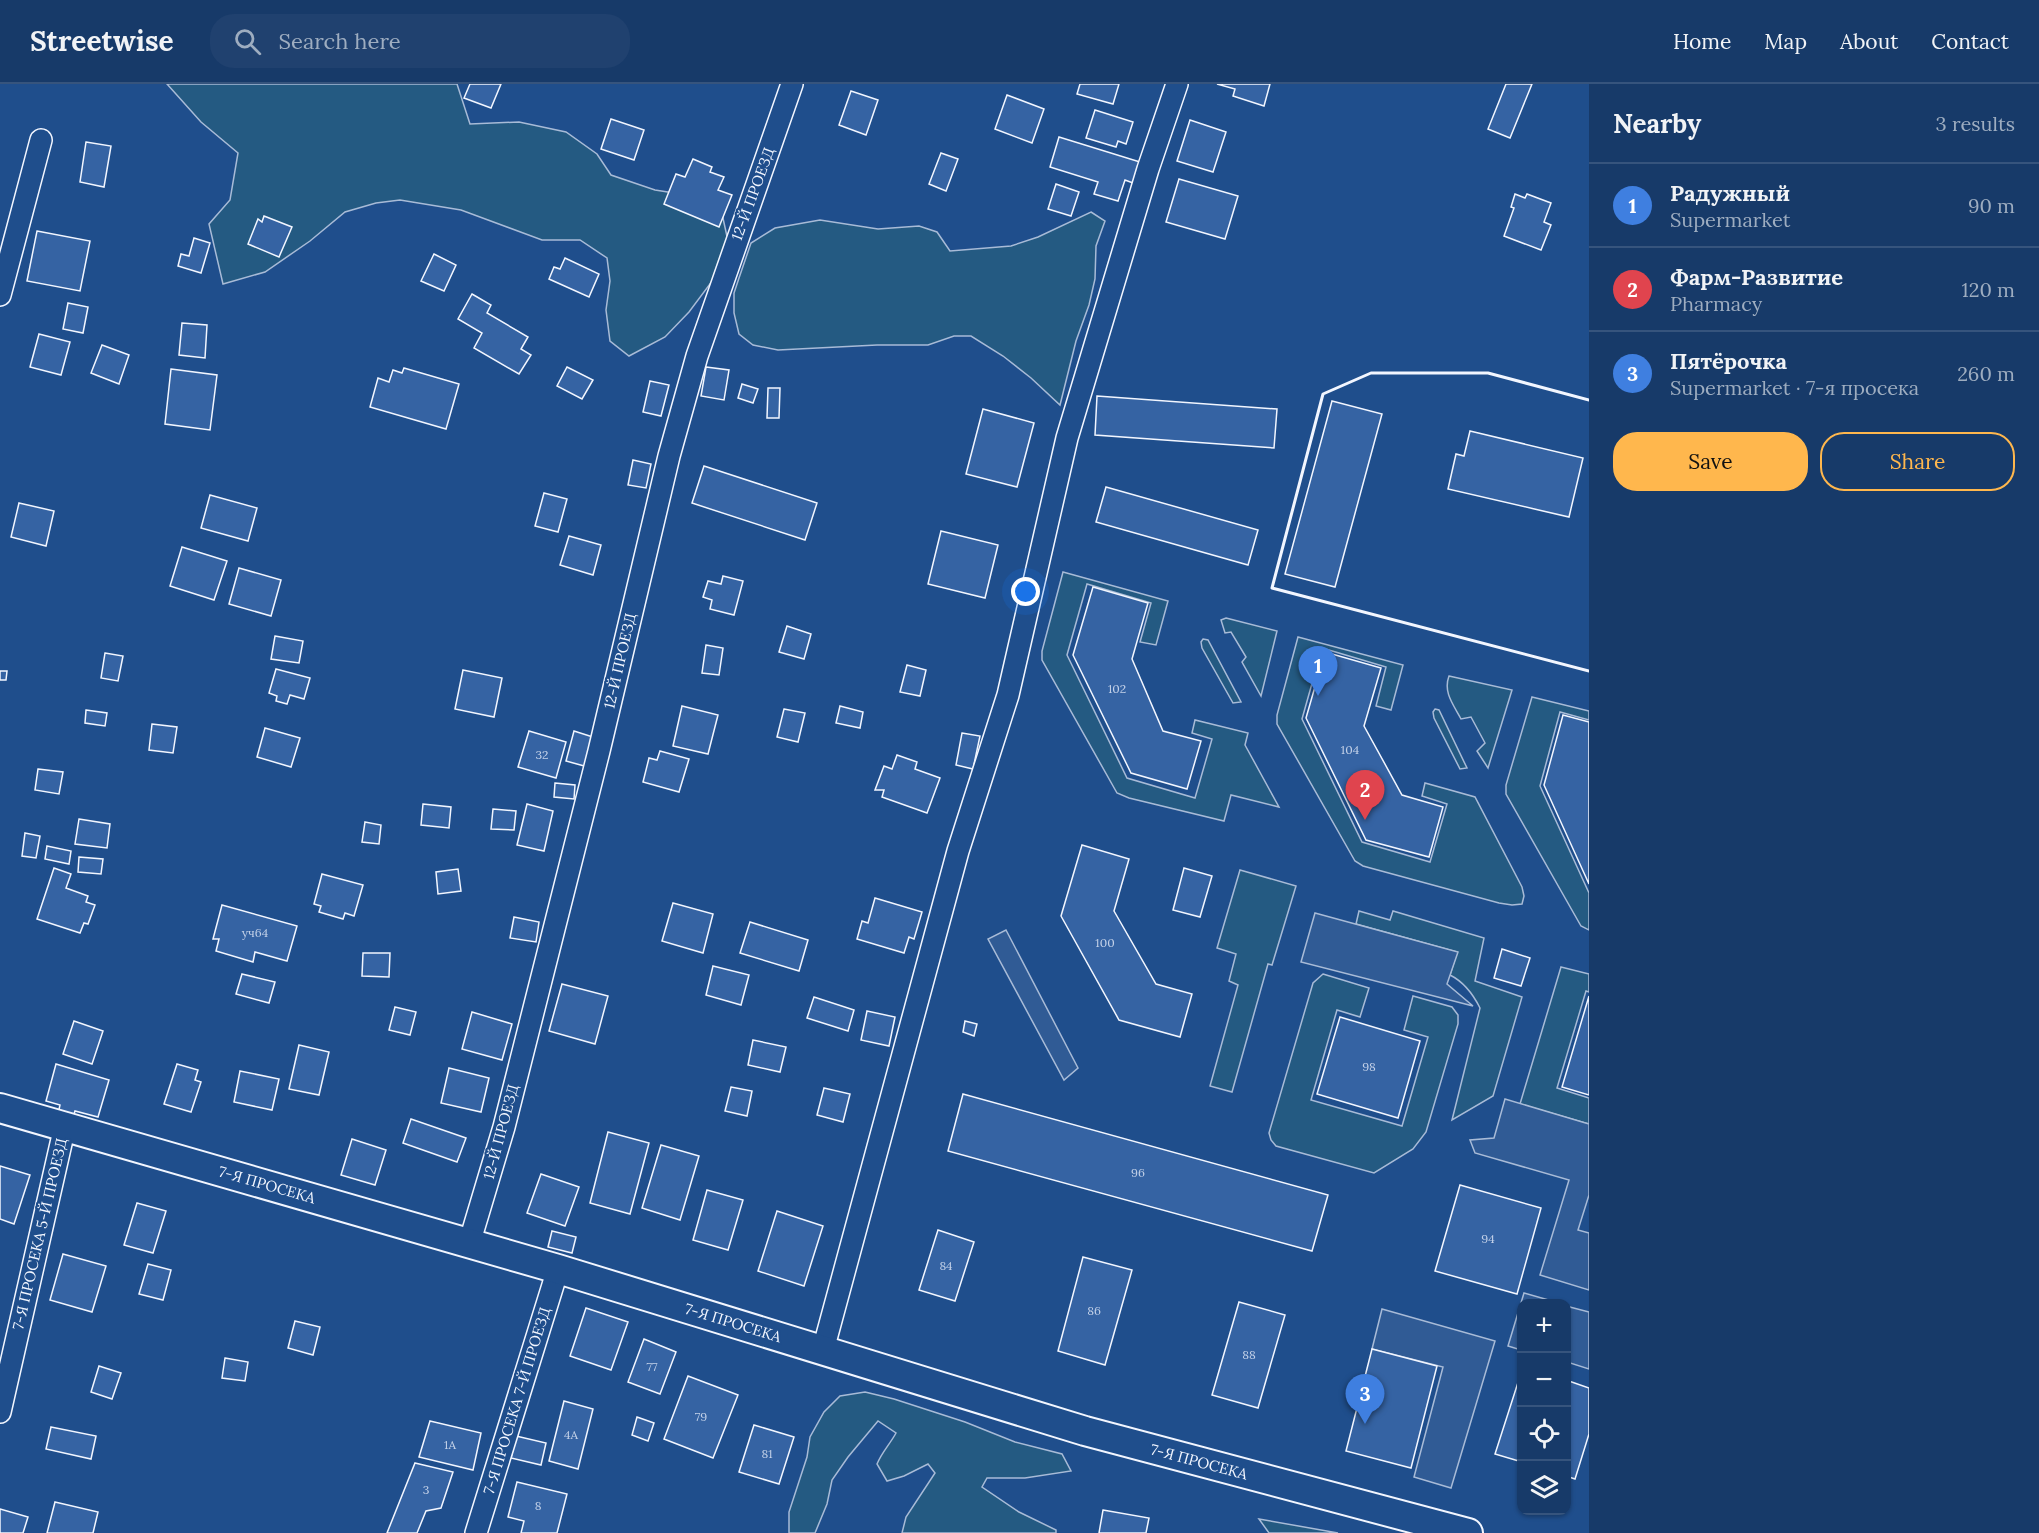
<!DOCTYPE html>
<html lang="en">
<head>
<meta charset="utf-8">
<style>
	body { margin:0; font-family:Lora,serif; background:#20416f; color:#f1f3f6 }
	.controls { position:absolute; right:18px; bottom:18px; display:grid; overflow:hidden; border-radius:12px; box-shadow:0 2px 4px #0004 }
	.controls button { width:54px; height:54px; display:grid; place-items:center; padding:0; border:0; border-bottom:2px solid #36547d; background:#173a69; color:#f1f3f6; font:30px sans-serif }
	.you { position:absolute; left:1026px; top:508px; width:21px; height:21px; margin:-15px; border:4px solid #fff; border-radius:50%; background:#1a73e8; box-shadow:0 0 0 9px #1a73e833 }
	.badge { display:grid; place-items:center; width:39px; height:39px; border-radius:50%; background:#ffb74d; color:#fff; font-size:20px; font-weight:700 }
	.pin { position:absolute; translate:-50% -50px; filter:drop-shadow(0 2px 3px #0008) }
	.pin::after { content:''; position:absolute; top:32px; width:21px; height:18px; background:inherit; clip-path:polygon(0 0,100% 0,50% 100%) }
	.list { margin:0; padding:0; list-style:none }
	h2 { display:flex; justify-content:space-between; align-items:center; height:78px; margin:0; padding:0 24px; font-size:26px }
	h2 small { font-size:20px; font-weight:400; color:#9eadc0 }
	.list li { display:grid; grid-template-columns:39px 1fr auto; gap:18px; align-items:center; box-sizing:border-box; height:84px; padding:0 24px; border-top:2px solid #36547d }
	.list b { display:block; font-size:22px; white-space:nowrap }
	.list p { margin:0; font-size:20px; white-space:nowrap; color:#9eadc0 }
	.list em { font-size:20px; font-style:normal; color:#9eadc0 }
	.actions { display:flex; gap:12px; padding:18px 24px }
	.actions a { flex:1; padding:14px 0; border:2px solid #ffb74d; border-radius:24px; text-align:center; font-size:21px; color:#ffb74d }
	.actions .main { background:#ffb74d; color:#111 }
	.icon { flex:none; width:33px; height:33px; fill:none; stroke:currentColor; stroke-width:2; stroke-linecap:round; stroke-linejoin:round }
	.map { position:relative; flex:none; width:1589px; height:1449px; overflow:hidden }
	header { display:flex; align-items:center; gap:36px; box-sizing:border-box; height:84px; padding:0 30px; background:#173a69; border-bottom:2px solid #36547d }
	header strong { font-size:28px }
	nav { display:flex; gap:33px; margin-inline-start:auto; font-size:21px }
	.search { width:420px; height:54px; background:#20416f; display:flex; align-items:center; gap:15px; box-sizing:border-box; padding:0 21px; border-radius:24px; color:#9eadc0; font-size:22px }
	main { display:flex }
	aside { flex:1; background:#173a69 }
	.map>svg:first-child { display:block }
</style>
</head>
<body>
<header>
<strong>Streetwise</strong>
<div class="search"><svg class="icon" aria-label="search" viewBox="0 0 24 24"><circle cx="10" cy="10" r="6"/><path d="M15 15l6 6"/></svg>Search here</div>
<nav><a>Home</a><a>Map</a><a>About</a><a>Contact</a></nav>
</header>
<main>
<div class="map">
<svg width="1589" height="1449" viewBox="0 0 1589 1449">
	<rect width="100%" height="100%" fill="#1f4e8c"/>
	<g fill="#245a82" stroke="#a8bbd7" stroke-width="1.5">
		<path d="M167,0H457L470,40L519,38L566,48L597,70L611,91L655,106L719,116L728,157L716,192L689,228L665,253L629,272L610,257L606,226L610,197L607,174L580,156H542L461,126L400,116L376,119L345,128L310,157L265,188L223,200L209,140L230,116L238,69L201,38Z"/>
		<path d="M1091,128L1105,137L1096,162L1095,195L1089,221L1076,257L1060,321L1031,294L1003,272L971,252H954L928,261H877L778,266L753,261L739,250L734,229V209L739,194L751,159L775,144L820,136L878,145L919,142L937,148L950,167L1011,162L1038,153Z"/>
		<path d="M1063,488L1168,517L1156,561L1140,558L1151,519L1087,500L1067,571L1127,694L1195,714L1212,655L1192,649L1195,636L1248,649L1245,661L1279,723L1231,711L1224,737L1129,714L1117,709L1042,576V567Z"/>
		<path d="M1226,534L1277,547L1261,612L1242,578L1246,573L1231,548L1225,549L1221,536Z"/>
		<path d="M1298,553L1403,581L1391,626L1376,622L1386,583L1322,564L1302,635L1362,758L1430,778L1447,720L1422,712L1425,699L1475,713L1522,803L1524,812L1522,820L1512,821L1499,819L1363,782L1355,777L1277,640V631Z"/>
		<path d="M1203,555L1208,556L1241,618L1233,619L1202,564L1201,558Z"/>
		<path d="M1449,592L1512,606L1488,684L1477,667L1485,659L1471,633L1461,635C1453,620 1443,608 1449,592Z"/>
		<path d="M1532,613L1589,627V636L1560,628L1540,702L1589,809V846L1581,842L1506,710V701Z"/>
		<path d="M1435,625L1439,626L1467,684L1460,685L1434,634L1433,628Z"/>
		<path d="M1240,786L1296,802L1272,881L1268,880L1232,1008L1210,1002L1238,901L1229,897L1236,870L1217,864Z"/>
		<path d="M1359,827L1390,836L1393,827L1484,854L1475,897L1522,913L1493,1012L1452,1036L1480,924C1473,910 1464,898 1450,891L1457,868L1356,840Z"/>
		<path d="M1561,883L1589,890V908L1586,907L1557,1004L1589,1014V1040L1520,1020Z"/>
		<path d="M1323,890L1369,904L1360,933L1337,926L1311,1016L1402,1042L1428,953L1404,946L1413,912L1452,923L1458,931V940L1426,1048L1413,1065L1374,1089L1276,1062L1271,1056L1269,1049L1313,899Z"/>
		<path d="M865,1308L894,1315L965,1338L1015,1358L1062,1370L1071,1387L1025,1394H987L982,1403L1019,1428L1056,1446V1449H902L906,1433L935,1389L928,1380L904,1392L887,1397L877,1380C882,1368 890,1360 896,1349L878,1337L848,1373L832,1396L827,1420L815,1449H789V1428L807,1373L810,1353L824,1328L840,1312Z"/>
		<path d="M1259,1435L1338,1449H1269Z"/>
	</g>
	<g fill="#305b95" stroke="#a8bbd7" stroke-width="1.5">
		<path d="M1315,829L1458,868L1447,900L1473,922L1301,878Z"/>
		<path d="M1006,846L1078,984L1064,996L988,855Z"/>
		<path d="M1505,1015L1589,1040V1111L1578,1146L1589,1149V1206L1540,1191L1569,1096L1475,1069L1470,1056L1494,1054Z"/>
		<path d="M1524,1209L1559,1219L1522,1220L1521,1266L1508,1262Z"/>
		<path d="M1566,1222L1589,1228V1285L1567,1278Z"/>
		<path d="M1382,1225L1495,1257L1451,1404L1414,1393L1443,1283L1372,1265Z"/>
	</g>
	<g fill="#3563a3" stroke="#f2f6ff" stroke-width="1.5">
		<path d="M470,0H501L491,24L464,14Z"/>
		<path d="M1080,0H1119L1113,20L1077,10Z"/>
		<path d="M1217,0H1270L1264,22L1233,12L1235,5Z"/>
		<path d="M1506,0H1532L1510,54L1488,45Z"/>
		<path d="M851,7L878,16L866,51L839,41Z"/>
		<path d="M1007,11L1044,25L1032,59L995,45Z"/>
		<path d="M1095,26L1133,38L1126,60L1118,57L1116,63L1086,54Z"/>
		<path d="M611,35L644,46L634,76L601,65Z"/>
		<path d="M1190,36L1226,48L1213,88L1177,77Z"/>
		<path d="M1059,53L1140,78L1133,99L1125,96L1118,117L1094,110L1098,98L1050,83Z"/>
		<path d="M86,58L111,62L104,103L80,98Z"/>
		<path d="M941,69L958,75L946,107L929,100Z"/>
		<path d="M693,75L712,83L710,88L724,93L718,106L732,111L719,143L664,120L676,90L685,93Z"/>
		<path d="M1179,95L1238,112L1225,155L1166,138Z"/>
		<path d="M1056,100L1079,108L1071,132L1048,125Z"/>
		<path d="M1515,110L1525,114L1527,110L1551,119L1544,138L1551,141L1541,166L1504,152L1514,124L1511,123Z"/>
		<path d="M264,132L292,143L279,173L248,160L258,135L262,138Z"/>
		<path d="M37,147L90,157L80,207L27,197Z"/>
		<path d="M194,154L210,159L201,189L178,182L181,170L189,172Z"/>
		<path d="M434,170L456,181L444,207L421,197Z"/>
		<path d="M565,174L599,190L589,213L549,195L554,183L560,185Z"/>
		<path d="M472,210L491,221L487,229L528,253L521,265L531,271L519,290L474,264L482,249L458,235Z"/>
		<path d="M68,219L88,223L83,249L63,245Z"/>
		<path d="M182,239L207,241L205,274L179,271Z"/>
		<path d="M39,250L70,258L61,291L30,283Z"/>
		<path d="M102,261L129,271L119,300L91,289Z"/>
		<path d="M567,283L593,296L582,315L557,302Z"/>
		<path d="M706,283L729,286L724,316L701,312Z"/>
		<path d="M404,284L459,300L446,345L370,323L378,294L389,298L393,286L402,289Z"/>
		<path d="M171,285L217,291L210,346L165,340Z"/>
		<path d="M650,297L669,301L661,332L643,328Z"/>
		<path d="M742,300L758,305L753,319L738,314Z"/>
		<path d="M768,304H780L779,334H767Z"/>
		<path d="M1097,312L1277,325L1274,364L1095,351Z"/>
		<path d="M1332,317L1382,330L1335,503L1285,490Z"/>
		<path d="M983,325L1034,339L1017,403L966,390Z"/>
		<path d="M1470,347L1583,374L1569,433L1448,405L1456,370L1464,372Z"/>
		<path d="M633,376L651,380L646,404L628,401Z"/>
		<path d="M704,382L817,419L805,456L692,419Z"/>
		<path d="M1106,403L1258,446L1248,481L1096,438Z"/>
		<path d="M544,409L567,415L558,448L535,442Z"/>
		<path d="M210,411L257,424L248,457L201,444Z"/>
		<path d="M19,419L54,427L46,462L11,453Z"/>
		<path d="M941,447L998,461L985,514L928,500Z"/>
		<path d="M569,452L601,461L593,491L560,481Z"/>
		<path d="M182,463L227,477L214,516L170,502Z"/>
		<path d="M239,484L281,496L271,532L229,520Z"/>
		<path d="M723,492L743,497L734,531L710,525L712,516L703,513L708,497L721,500Z"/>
		<path d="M1093,503L1148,519L1132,575L1163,647L1201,657L1187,705L1131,689L1073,571Z"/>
		<path d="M787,542L811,550L804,575L779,568Z"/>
		<path d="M275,552L303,557L299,579L271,575Z"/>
		<path d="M706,561L723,564L719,591L702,589Z"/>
		<path d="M1325,568L1381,584L1364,642L1402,711L1443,723L1429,773L1366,756L1306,634Z"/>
		<path d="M105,569L123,572L118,597L101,594Z"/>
		<path d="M907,581L926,586L920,612L900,608Z"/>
		<path d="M276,585L310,594L304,615L290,611L287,620L276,617L277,612L269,609Z"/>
		<path d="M463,586L502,594L494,633L455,625Z"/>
		<path d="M0,587H7L6,596H0Z"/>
		<path d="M682,622L718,631L708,670L673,662Z"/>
		<path d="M840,622L863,628L860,644L836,639Z"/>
		<path d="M784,625L805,629L798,658L777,653Z"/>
		<path d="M86,626L107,629L105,642L85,639Z"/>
		<path d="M1563,631L1589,638V800L1544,701Z"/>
		<path d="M152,640L177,643L173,669L149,666Z"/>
		<path d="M265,644L300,654L291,683L257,673Z"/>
		<path d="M529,647L566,658L556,694L518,683Z"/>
		<path d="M574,647L596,654L588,683L566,677Z"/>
		<path d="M962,649L980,652L973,685L956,681Z"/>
		<path d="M660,667L689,675L679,708L643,698L649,674L657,676Z"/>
		<path d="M897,671L917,678L915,685L940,694L927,729L882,713L884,706H875L884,682L892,685Z"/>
		<path d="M38,685L63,688L59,710L35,706Z"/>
		<path d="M555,699L575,701L574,715L554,713Z"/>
		<path d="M423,720L451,723L449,744L421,741Z"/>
		<path d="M527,720L553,727L544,767L517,761Z"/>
		<path d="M493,725L516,727L514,746L491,745Z"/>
		<path d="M79,735L110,740L107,764L75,760Z"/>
		<path d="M365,738L381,741L379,760L362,758Z"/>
		<path d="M25,749L40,752L36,774L22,772Z"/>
		<path d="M1082,761L1129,775L1114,827L1156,900L1192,910L1180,953L1119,936L1061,832Z"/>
		<path d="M47,762L71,767L69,780L45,775Z"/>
		<path d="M79,773L103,775L101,790L78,788Z"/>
		<path d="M54,784L71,790L66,804L88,812L86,818L95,821L88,840L84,839L80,849L37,835Z"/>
		<path d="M1184,784L1212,792L1200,833L1173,826Z"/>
		<path d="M458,785L461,807L438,810L436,788Z"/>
		<path d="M322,790L363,801L354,832L345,829L343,835L319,828L321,822L314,820Z"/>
		<path d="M875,814L922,828L914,855L909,853L904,869L857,855L862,837L868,839Z"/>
		<path d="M673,819L713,830L703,869L662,857Z"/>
		<path d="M222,821L297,842L287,877L255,868L253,878L216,867L219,855H213Z"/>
		<path d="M514,833L539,838L536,858L510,854Z"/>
		<path d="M750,838L808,856L799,887L740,869Z"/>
		<path d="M1502,865L1530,874L1521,902L1494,894Z"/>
		<path d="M363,869H390L389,893L362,892Z"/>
		<path d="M713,882L749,891L741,921L706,911Z"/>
		<path d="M242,890L275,898L269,919L236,910Z"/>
		<path d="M562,900L608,912L595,960L549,947Z"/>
		<path d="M1589,912V1011L1562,1003Z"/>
		<path d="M814,913L854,926L848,947L807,934Z"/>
		<path d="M395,923L416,928L410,951L389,946Z"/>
		<path d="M867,927L895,933L889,962L861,956Z"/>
		<path d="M472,928L512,940L502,976L462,965Z"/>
		<path d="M1340,933L1420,957L1398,1034L1317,1010Z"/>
		<path d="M74,937L103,947L92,980L63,970Z"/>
		<path d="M965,937L977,940L974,952L963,948Z"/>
		<path d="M753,956L786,963L780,988L748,981Z"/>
		<path d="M299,961L329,968L319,1011L289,1005Z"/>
		<path d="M56,980L109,996L98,1033L75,1027L73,1034L58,1030L60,1021L46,1017Z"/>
		<path d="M177,980L198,986L195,996L201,998L191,1028L164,1020Z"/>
		<path d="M449,984L489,994L481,1028L441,1019Z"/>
		<path d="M240,987L279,995L272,1026L234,1018Z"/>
		<path d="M731,1003L752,1007L747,1032L725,1027Z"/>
		<path d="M824,1004L850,1010L843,1038L817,1031Z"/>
		<path d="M963,1010L1328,1111L1312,1167L948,1067Z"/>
		<path d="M411,1035L466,1054L457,1078L403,1059Z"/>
		<path d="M608,1048L649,1059L630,1130L590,1119Z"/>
		<path d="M352,1055L386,1066L375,1101L341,1091Z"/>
		<path d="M661,1061L699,1072L680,1136L642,1124Z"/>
		<path d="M0,1082L30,1091L14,1140L0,1135Z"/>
		<path d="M541,1090L579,1103L565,1142L527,1129Z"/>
		<path d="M1460,1101L1541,1124L1517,1210L1435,1187Z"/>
		<path d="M707,1106L743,1116L728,1166L693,1156Z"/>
		<path d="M137,1119L166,1127L153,1169L124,1161Z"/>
		<path d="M777,1127L823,1142L804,1202L758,1187Z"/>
		<path d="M938,1146L974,1158L955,1217L919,1206Z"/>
		<path d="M552,1147L576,1153L572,1169L548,1163Z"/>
		<path d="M63,1170L106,1182L92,1228L50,1216Z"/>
		<path d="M1083,1173L1132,1186L1105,1281L1058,1267Z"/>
		<path d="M148,1180L171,1186L163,1216L139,1210Z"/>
		<path d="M1239,1218L1285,1231L1258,1324L1212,1311Z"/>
		<path d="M586,1224L628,1238L611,1286L570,1272Z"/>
		<path d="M295,1237L320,1243L313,1271L288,1264Z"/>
		<path d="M644,1255L676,1268L660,1310L628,1298Z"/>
		<path d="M1372,1265L1437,1282L1411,1384L1346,1367Z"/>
		<path d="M225,1274L248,1278L245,1297L222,1294Z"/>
		<path d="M99,1282L121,1289L112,1315L91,1308Z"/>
		<path d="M1522,1286V1378L1495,1370Z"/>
		<path d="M688,1292L738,1311L713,1374L664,1355Z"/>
		<path d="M1566,1296L1589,1304V1350L1575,1395L1566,1392Z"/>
		<path d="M564,1317L593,1325L578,1385L549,1377Z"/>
		<path d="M637,1333L654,1339L648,1357L632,1351Z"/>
		<path d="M430,1337L481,1349L473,1386L419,1373Z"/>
		<path d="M754,1341L794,1353L779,1400L739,1388Z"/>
		<path d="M51,1343L96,1352L91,1375L46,1365Z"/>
		<path d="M516,1352L546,1359L541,1381L511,1374Z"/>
		<path d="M415,1379L453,1388L441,1424L426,1427L417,1449H387Z"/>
		<path d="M517,1398L567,1410L557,1449H521L524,1437L508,1433Z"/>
		<path d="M55,1418L98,1428L93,1449H47Z"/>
		<path d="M0,1425L28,1433L23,1449H0Z"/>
		<path d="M1103,1426L1149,1434L1146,1449H1099Z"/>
	</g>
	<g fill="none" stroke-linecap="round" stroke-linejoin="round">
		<g stroke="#f2f6ff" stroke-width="24">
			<g id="street">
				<path d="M0,211L41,56"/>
				<path d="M469,1160L504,1043L599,667L669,372L697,272L792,0"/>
				<path d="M823,1266L958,767L1008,611L1067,354L1148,85L1177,0"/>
				<path d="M0,1328L65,1042"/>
				<path d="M476,1449L558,1185"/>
			</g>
		</g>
		<g stroke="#f2f6ff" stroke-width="32">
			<path id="secondary" d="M0,1024L558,1185L1085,1347L1468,1449"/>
		</g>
		<use href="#street" stroke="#1f4e8c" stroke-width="21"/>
		<use href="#secondary" stroke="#1f4e8c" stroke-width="28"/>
		<path stroke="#f2f6ff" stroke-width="3" d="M1589,316L1488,289H1371L1323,310L1272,504L1589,587"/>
	</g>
	<g text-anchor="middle" stroke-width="4.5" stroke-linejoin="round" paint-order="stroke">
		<g font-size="12" fill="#c3d1e8">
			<text x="1117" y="609">102</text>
			<text x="1350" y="670">104</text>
			<text x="542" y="675">32</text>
			<text x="255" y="853">уч64</text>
			<text x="1105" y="863">100</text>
			<text x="1369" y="987">98</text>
			<text x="1138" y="1093">96</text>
			<text x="1488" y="1159">94</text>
			<text x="946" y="1186">84</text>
			<text x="1094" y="1231">86</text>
			<text x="1249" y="1275">88</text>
			<text x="652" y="1287">77</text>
			<text x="701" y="1337">79</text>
			<text x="571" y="1355">4А</text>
			<text x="450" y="1365">1А</text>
			<text x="767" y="1374">81</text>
			<text x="426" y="1410">3</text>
			<text x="538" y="1426">8</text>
		</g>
		<g font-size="15" fill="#f2f6ff" stroke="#1f4e8c">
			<text transform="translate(753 110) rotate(-70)" y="5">12-Й ПРОЕЗД</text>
			<text transform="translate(620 577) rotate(-77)" y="5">12-Й ПРОЕЗД</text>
			<text transform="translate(501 1048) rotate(-75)" y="5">12-Й ПРОЕЗД</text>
			<text transform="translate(267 1101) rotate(16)" y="5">7-Я ПРОСЕКА</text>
			<text transform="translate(40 1150) rotate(-77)" y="5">7-Я ПРОСЕКА 5-Й ПРОЕЗД</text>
			<text transform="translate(733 1239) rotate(17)" y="5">7-Я ПРОСЕКА</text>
			<text transform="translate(517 1317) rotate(-73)" y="5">7-Я ПРОСЕКА 7-Й ПРОЕЗД</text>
			<text transform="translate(1199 1378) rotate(15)" y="5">7-Я ПРОСЕКА</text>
		</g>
	</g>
</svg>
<div class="controls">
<button>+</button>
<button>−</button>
<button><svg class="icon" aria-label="locate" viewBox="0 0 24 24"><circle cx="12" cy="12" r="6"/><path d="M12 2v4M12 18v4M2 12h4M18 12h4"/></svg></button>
<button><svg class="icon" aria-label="layers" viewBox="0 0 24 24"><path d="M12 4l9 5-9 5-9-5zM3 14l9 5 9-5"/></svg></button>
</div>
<div class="you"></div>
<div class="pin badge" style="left:1318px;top:612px;background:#3f7fe0">1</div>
<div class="pin badge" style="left:1365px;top:736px;background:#e0444e">2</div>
<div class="pin badge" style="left:1365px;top:1340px;background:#3f7fe0">3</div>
</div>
<aside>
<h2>Nearby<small>3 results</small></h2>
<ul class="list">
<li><span class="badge" style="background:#3f7fe0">1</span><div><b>Радужный</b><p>Supermarket</p></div><em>90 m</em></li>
<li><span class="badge" style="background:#e0444e">2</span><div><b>Фарм-Развитие</b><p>Pharmacy</p></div><em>120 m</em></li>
<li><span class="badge" style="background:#3f7fe0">3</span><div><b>Пятёрочка</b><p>Supermarket · 7-я просека</p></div><em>260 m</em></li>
</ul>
<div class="actions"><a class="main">Save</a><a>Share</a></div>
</aside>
</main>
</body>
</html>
